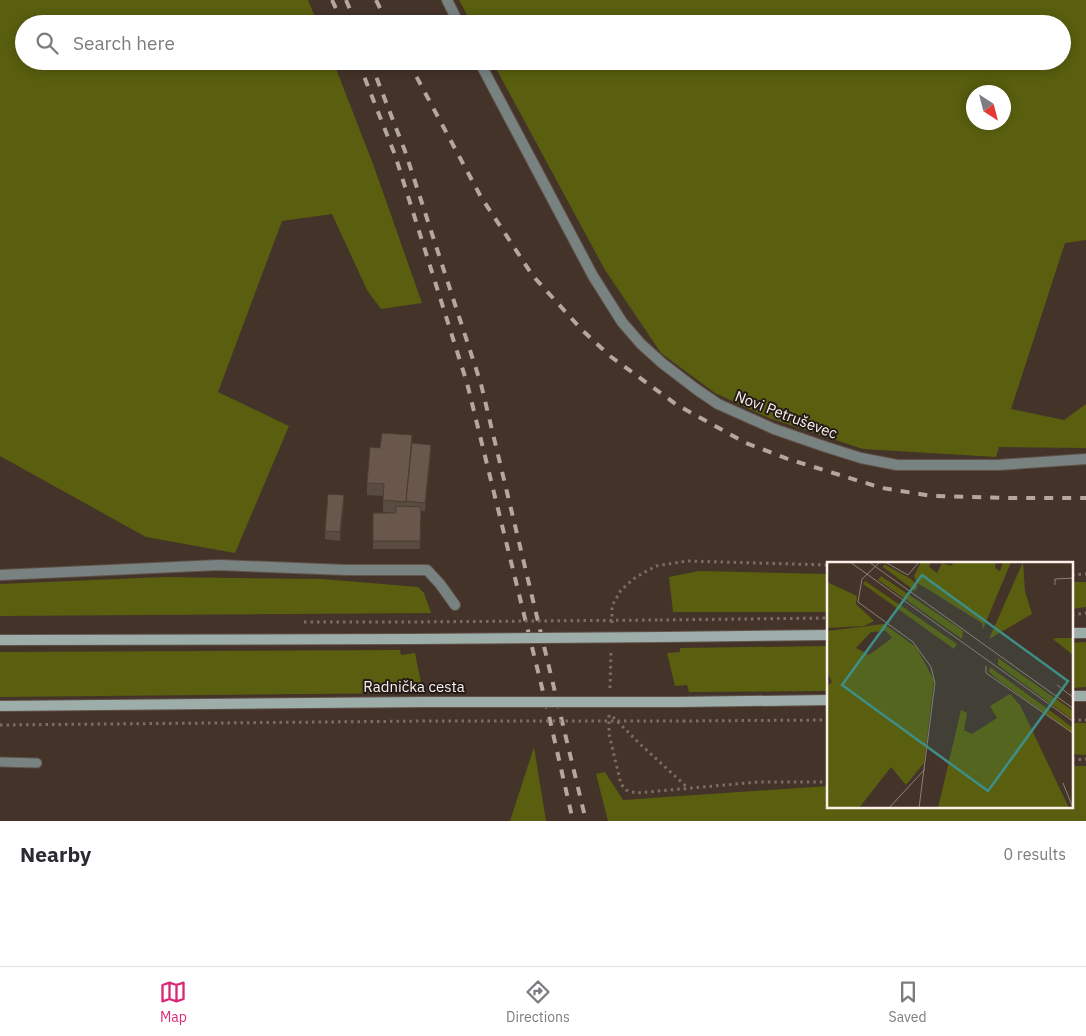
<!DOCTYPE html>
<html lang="en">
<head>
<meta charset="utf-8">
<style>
	body { margin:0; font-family:"IBM Plex Sans",sans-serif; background:#f7f7f7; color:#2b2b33 }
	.compass { position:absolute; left:966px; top:85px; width:45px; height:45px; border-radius:50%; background:#fff; box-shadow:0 2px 12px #0003; rotate:144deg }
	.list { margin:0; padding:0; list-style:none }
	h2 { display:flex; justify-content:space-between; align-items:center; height:65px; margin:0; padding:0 20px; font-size:21px }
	h2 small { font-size:16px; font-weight:400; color:#7c7c81 }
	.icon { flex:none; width:28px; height:28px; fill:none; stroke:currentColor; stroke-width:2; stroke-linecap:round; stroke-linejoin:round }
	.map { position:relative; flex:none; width:1086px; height:821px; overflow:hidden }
	.search { position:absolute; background:#fff; box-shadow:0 2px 12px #0003; left:15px; right:15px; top:15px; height:55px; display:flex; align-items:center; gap:12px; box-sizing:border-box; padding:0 18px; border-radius:28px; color:#7c7c81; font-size:19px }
	.sheet { height:145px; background:#fff }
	nav { display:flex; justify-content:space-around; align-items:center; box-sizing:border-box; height:70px; border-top:1px solid #e1e1e2; background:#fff; font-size:14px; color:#7c7c81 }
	nav a { display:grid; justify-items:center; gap:2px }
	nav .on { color:#db2777 }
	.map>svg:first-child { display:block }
</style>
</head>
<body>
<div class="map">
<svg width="1086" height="821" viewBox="0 0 1086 821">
	<rect width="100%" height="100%" fill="#443329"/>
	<g fill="#595f0e" fill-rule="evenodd">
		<path d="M0,0H308L318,24H24V61H333L373,164L422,303L381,309L367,290L332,214L282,221L218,392L289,426L235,553L146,537L0,456Z"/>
		<path d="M459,0H1086V240L1065,243L1011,409L1064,420L1086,404V448L999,447L996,457L863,449L769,418L715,393L661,353L605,270L492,61H1062V24H472ZM974,92H1004V122H974Z"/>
		<path d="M699,571L828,574V612H673L669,577Z"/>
		<path d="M164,577L322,579L418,587L424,593L431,613L0,616V584Z"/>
		<path d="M1072,582H1086V607L1072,609Z"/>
		<path d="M1086,642V687L1072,688V643Z"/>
		<path d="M828,646V691L689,692L687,685L675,686L667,653L680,652V648Z"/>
		<path d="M400,650L401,655L415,653L422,687L409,688L410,693L0,697V652Z"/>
		<path d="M1072,723H1086V755L1072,754Z"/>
		<path d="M534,747L546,821H510Z"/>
		<path d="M1072,766H1086V821H608L596,774L605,772L623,800L828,786V807H1072Z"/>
	</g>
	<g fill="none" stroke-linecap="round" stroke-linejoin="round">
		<g stroke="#615148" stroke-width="11">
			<path id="service" d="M0,762L37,763"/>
		</g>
		<g stroke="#615148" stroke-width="12">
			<g id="minor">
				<path d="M447,0L459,24"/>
				<path d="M479,61L593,276L622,322L641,344L662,363L696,389L718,404L774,429L826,447L861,458L897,465H998L1086,459"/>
				<path d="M0,575L219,565L346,570H427L440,584L455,605"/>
			</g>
		</g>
		<g stroke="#615148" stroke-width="12">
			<g id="secondary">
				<path d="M1072,633H1086"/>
				<path d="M664,637L828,635"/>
				<path d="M0,640L412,639"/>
				<path d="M1072,696H1086"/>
				<path d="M679,702L828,700"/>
				<path d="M0,706L425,702"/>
			</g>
		</g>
		<g stroke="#7c6d64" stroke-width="3" stroke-dasharray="2.5 4" stroke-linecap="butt">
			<path d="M1072,575L1086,574"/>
			<path d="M1072,615L1086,613"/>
			<path d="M660,620L828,618"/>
			<path d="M304,622H408"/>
			<path d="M612,623V606L621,590L636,577L656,566L687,561L828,565"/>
			<path d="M610,688L611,652"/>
			<path d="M609,715V734L621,784L626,790L636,793L758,782H828"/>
			<path d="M613,717L640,744L688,788"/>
			<path d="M1072,720H1086"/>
			<path d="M683,721L828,720"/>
			<path d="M0,725L429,721"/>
			<path d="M1072,760L1086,759"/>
		</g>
		<use href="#service" stroke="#788381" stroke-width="9"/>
		<use href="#minor" stroke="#788381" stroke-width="10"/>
		<use href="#secondary" stroke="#9daeaa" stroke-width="10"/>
		<g stroke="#b4a79f" stroke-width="4" stroke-dasharray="9 9" stroke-linecap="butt">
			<path d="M332,0L343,24"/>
			<path d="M346,0L356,24"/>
			<path d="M376,0L388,24"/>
			<path d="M358,61L395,155L467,383L549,716L573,821"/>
			<path d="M370,61L405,151L481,384L586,821"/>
			<path d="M408,61L481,197L533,276L582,330L610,356L677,405L746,443L788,459L882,488L932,496L1007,498H1086"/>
		</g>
		<g stroke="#615148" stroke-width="12" stroke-linecap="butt">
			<g id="secondary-bridge">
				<path d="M412,639L664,637"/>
				<path d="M425,702H679"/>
			</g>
		</g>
		<g stroke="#7c6d64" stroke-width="3" stroke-dasharray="2.5 4" stroke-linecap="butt">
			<path d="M408,622L660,620"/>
			<path d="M429,721H683"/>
		</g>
		<use href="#secondary-bridge" stroke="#9daeaa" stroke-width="10"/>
	</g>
	<g fill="#5a4b40">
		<path d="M412,443L431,453L425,511H421L420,549H373V513H390L383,512V496L367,495V483L380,448Z"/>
		<path d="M344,503L340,541L325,539V531Z"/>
	</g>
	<g fill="#4a3d34">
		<path d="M431,445V453L425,511V503Z"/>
		<path d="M344,495V503L340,541V532Z"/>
	</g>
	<g fill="#69574b" stroke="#4a3d34">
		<path d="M382,433L412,435L406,502L383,500L384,484L367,483L370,447L380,448Z"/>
		<path d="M412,443L431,445L425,503L406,501Z"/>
		<path d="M328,494L344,495L340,532L325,531Z"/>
		<path d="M396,506L421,507L420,541H373V513H396Z"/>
	</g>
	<g text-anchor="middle" stroke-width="4" stroke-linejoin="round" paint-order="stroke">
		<g font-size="15" fill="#fbf0ea" stroke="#241c18">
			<text transform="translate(786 415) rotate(21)" y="5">Novi Petruševec</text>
			<text x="414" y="692">Radnička cesta</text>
		</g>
	</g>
	<g transform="translate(827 562)">
		<rect width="246" height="246" fill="#443329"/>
		<path d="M94,0H104L102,5L110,11L115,1L124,4L127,0H169L168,6L173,9L176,0H184L156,67L155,61L89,20L87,14ZM196,0L198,29L205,52L162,77ZM57,2L84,17L91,24L88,29L56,5ZM54,14L136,69L135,77L51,18ZM38,19L130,82L127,87L36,22ZM0,20L30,34L29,42L47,59L37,64L0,66ZM57,62L89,85L107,118L97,201L79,223L64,205L32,246H0V124L5,120L0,110V69ZM59,69L65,76L42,93L29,86L44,70ZM247,76L246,93L226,77L229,76ZM171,96L246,149V158L171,103ZM163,105L233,156L246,166V171L174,120L162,110ZM183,132L193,143L242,246H111L134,148L140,151L137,168L145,172L170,156L163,144Z" fill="#595f0e" fill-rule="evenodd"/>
		<path fill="none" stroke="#8d7f76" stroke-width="1" d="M23,0L247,160M42,0L247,147M53,0L35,17L31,40L86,80L104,105L108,121L92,246M58,0L81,13L92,0M228,23V17L247,16M159,104V111L247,172M230,123L247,136M236,221L246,246M62,246L98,207"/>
		<path fill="#3e8e87" fill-opacity="0.15" stroke="#3e8e87" stroke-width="2.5" d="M95,13L241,119L161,229L15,123Z"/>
		<rect width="246" height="246" fill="none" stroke="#fbf0ea" stroke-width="2.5"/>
	</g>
</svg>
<svg class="compass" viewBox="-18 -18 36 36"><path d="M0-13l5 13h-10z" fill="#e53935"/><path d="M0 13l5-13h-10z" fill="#7c7c81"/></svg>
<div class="search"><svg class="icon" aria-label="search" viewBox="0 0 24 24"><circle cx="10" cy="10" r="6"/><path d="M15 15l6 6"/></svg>Search here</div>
</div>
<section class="sheet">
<h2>Nearby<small>0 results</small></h2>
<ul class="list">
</ul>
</section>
<nav>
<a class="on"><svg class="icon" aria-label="map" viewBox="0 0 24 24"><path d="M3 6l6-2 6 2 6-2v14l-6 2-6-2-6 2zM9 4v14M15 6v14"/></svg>Map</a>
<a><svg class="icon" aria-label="directions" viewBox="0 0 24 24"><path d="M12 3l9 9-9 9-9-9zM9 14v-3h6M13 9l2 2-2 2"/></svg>Directions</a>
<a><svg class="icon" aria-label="saved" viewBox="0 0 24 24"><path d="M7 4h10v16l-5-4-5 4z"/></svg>Saved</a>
</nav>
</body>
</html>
